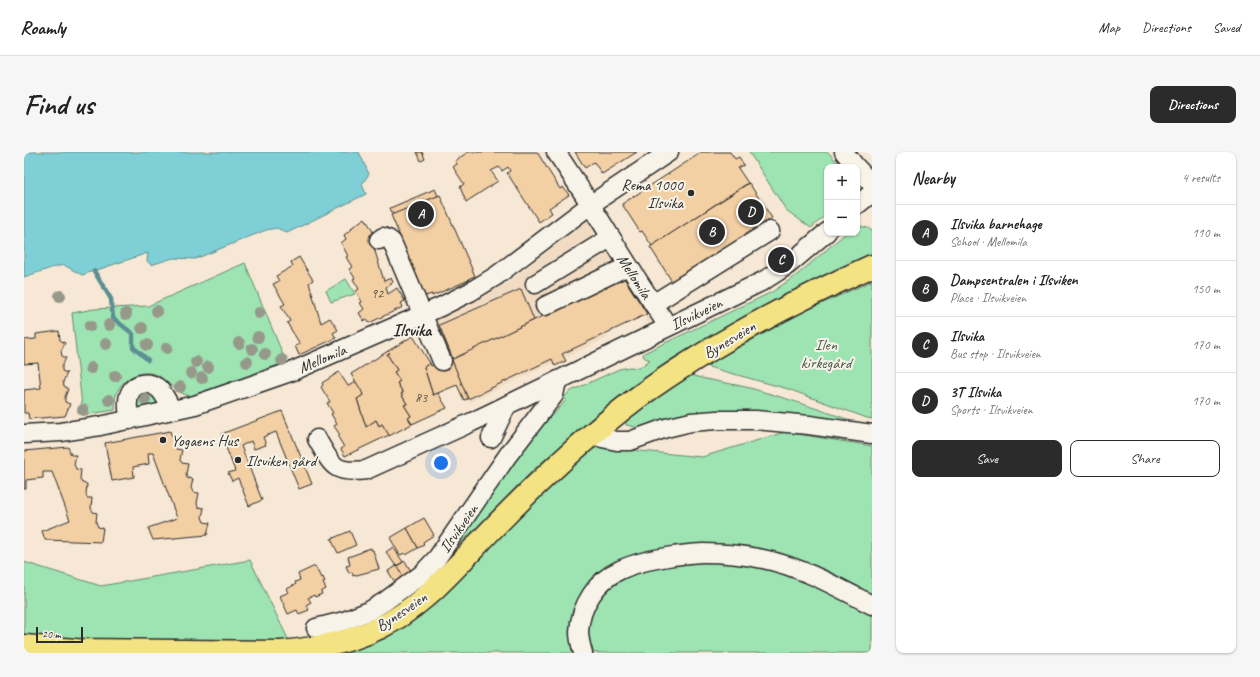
<!DOCTYPE html>
<html lang="en">
<head>
<meta charset="utf-8">
<style>
	body { margin:0; font-family:Caveat,sans-serif; background:#f6f6f6; color:#222 }
	.controls { position:absolute; right:12px; top:12px; display:grid; overflow:hidden; border-radius:8px; box-shadow:0 1px 3px #0004 }
	.controls button { width:36px; height:36px; display:grid; place-items:center; padding:0; border:0; border-bottom:1px solid #e0e0e0; background:#fff; color:#222; font:20px sans-serif }
	.scale { position:absolute; left:12px; bottom:10px; width:47px; box-sizing:border-box; padding-left:4px; border:2px solid #2b2b2b; border-top:0; font-size:11px; line-height:14px; white-space:nowrap; color:#2b2b2b; -webkit-text-stroke:3px #f7f3e8; paint-order:stroke }
	.you { position:absolute; left:417px; top:311px; width:14px; height:14px; margin:-10px; border:3px solid #fff; border-radius:50%; background:#1a73e8; box-shadow:0 0 0 6px #1a73e833 }
	.badge { display:grid; place-items:center; width:26px; height:26px; border-radius:50%; background:#2b2b2b; color:#fff; font-size:13px; font-weight:700 }
	.pin { position:absolute; translate:-50% -50%; border:2px solid #fff; box-shadow:0 1px 4px #0006 }
	.list { margin:0; padding:0; list-style:none }
	h2 { display:flex; justify-content:space-between; align-items:center; height:52px; margin:0; padding:0 16px; font-size:17px }
	h2 small { font-size:13px; font-weight:400; color:#767676 }
	.list li { display:grid; grid-template-columns:26px 1fr auto; gap:12px; align-items:center; box-sizing:border-box; height:56px; padding:0 16px; border-top:1px solid #e0e0e0 }
	.list b { display:block; font-size:15px; white-space:nowrap }
	.list p { margin:0; font-size:13px; white-space:nowrap; color:#767676 }
	.list em { font-size:13px; font-style:normal; color:#767676 }
	.actions { display:flex; gap:8px; padding:12px 16px }
	.actions a { flex:1; padding:9px 0; border:1px solid #2b2b2b; border-radius:8px; text-align:center; font-size:14px; color:#2b2b2b }
	.actions .main { background:#2b2b2b; color:#fff }
	.map { position:relative; flex:none; width:848px; height:501px; overflow:hidden; border-radius:8px }
	header { display:flex; align-items:center; gap:24px; box-sizing:border-box; height:56px; padding:0 20px; background:#fff; border-bottom:1px solid #e0e0e0 }
	header strong { font-size:19px }
	nav { display:flex; gap:22px; margin-inline-start:auto; font-size:14px }
	.intro { display:flex; align-items:center; justify-content:space-between; box-sizing:border-box; height:96px; padding:0 24px }
	h1 { margin:0; font-size:28px }
	.button { padding:10px 18px; border-radius:8px; background:#2b2b2b; color:#fff; font-size:14px; font-weight:700 }
	main { display:flex; gap:24px; padding:0 24px }
	aside { flex:1; background:#fff; border-radius:8px; box-shadow:0 1px 3px #0004 }
	.map>svg:first-child { display:block }
</style>
</head>
<body>
<header>
<strong>Roamly</strong>
<nav><a>Map</a><a>Directions</a><a>Saved</a></nav>
</header>
<div class="intro"><h1>Find us</h1><a class="button">Directions</a></div>
<main>
<div class="map">
<svg width="848" height="501" viewBox="0 0 848 501">
	<rect width="100%" height="100%" fill="#f6e8d4"/>
	<filter id="ink" filterUnits="userSpaceOnUse"><feTurbulence type="fractalNoise" baseFrequency=".025" numOctaves="2"/><feDisplacementMap in="SourceGraphic" scale="8" xChannelSelector="R" yChannelSelector="G"/><feConvolveMatrix kernelMatrix="1 2 1 2 8 2 1 2 1" color-interpolation-filters="sRGB"/></filter>
	<g filter="url(#ink)">
		<path fill="#f1dcc3" d="M560,66H565L630,168L629,172L626,175L620,164L581,182L583,186L541,206L542,209L531,214L529,211L446,250L428,208L424,210L408,167L420,160L424,163L449,152L447,147L478,129L481,132L510,110L507,106L510,104L513,107L538,88L535,83Z"/>
		<g fill="#9de4b2" stroke="#64886e">
			<path d="M725,0H804L817,15H803V62L787,76L762,58Z"/>
			<path d="M836,74L844,76L848,79V102L717,166L646,208L607,235L568,266L508,319L420,408L427,392L527,260L530,262L542,248L540,245L547,239L595,217L606,215L615,216L626,208L621,206L619,204L620,201L748,140L773,123L822,81H833V75Z"/>
			<path d="M221,111L262,210L166,244C152,241 146,231 135,224C119,215 97,226 92,243C91,248 91,254 91,258L59,263L48,161L70,157L124,154Z"/>
			<path d="M322,127L331,142L307,150L302,139Z"/>
			<path d="M848,129V267L843,266L764,237L681,214L777,161Z"/>
			<path d="M666,223C686,229 706,231 726,236C759,245 791,256 823,267L822,270L763,262L709,259L653,264L616,276L602,273V267Z"/>
			<path d="M120,237L136,248L134,254L110,260L108,246Z"/>
			<path d="M761,280L848,294V501H321L334,497L366,481L563,299L576,295L678,305Z"/>
			<path d="M226,408L265,489L213,491L77,490L0,485V410L77,434Z"/>
		</g>
		<path fill="#7fd0d6" stroke="#5d8e92" d="M0,0H335L345,22L338,32L342,42L263,81L253,76L242,78L171,107L149,106L127,113L123,109L124,101L58,123L40,113L27,116L0,125Z"/>
		<g fill="none" stroke-linecap="round" stroke-linejoin="round">
			<path stroke="#5d8e92" stroke-width="4.5" d="M70,119L87,147L89,166L109,182V195L124,208"/>
		</g>
		<g fill="#f3cfa4" stroke="#2b2b2b">
			<path d="M393,0H398L401,7L397,9Z"/>
			<path d="M444,0H513L536,37L539,35L545,43L525,56L528,61L515,70L483,21L486,19L484,15L478,19L475,15L467,19L474,29L442,50L436,35L440,32L429,15L433,12L431,9Z"/>
			<path d="M551,0H613L578,22L570,10L561,16Z"/>
			<path d="M678,0H706L711,7L715,5L720,13L714,16L724,31L628,94L618,79L616,80L598,52Z"/>
			<path d="M725,31L748,66L649,131L626,95Z"/>
			<path d="M411,37L414,44L369,63L366,56Z"/>
			<path d="M416,43L451,124L444,127L445,128L408,144V142L401,144L367,63Z"/>
			<path d="M341,66L351,83L345,86L350,96L360,129L367,126L369,130L362,135L364,142L373,136L381,149L377,151L379,155L345,171L343,167L340,169L335,161L340,157L336,151L338,150L332,139L335,137L329,127L331,126L325,117L328,115L322,105L324,104L317,91L322,87L320,83L328,77L327,76Z"/>
			<path d="M275,105L289,128L285,131L297,171L306,166L314,178L309,181L312,186L275,203L271,194L276,192L263,171L266,169L257,154L261,152L249,132L255,129L252,124L269,114L267,110Z"/>
			<path d="M600,126L623,162L538,202L542,209L531,214L528,207L444,247L427,207Z"/>
			<path d="M497,137L510,168L429,207L415,173Z"/>
			<path d="M35,179L36,188L41,191L37,199L38,204L42,206L38,214V219L43,221L39,230L40,234L44,237L41,245V250L46,252L41,264L5,267L4,261H0V238L17,236L14,211L0,212V188L12,187V182Z"/>
			<path d="M389,184L406,211L400,215L409,243L414,241L423,256L388,272L384,266L387,264L380,253L383,252L377,242L379,241L373,231L376,229L370,220L373,218L363,202L366,201L364,199Z"/>
			<path d="M364,199L366,201L363,202L373,218L370,220L376,229L373,231L379,241L377,242L383,252L380,253L387,264L384,266L388,272L365,284L358,272L355,274L352,268L342,275L333,247L339,243L327,222Z"/>
			<path d="M423,207L424,210L428,208L444,247L440,248L433,233L409,243L400,215L406,211L407,214Z"/>
			<path d="M315,220L324,234L332,230L337,238L339,243L333,247L342,275L352,268L355,274L358,272L365,283L321,304L317,297L320,295L314,285L316,283L310,274L313,272L307,262L309,261L303,251L306,250L297,235L299,233L298,231Z"/>
			<path d="M258,259L288,332L275,337L252,280L239,285L242,293L230,297L227,289L217,294L238,348L225,354L214,326L208,329L204,321L211,319L197,282Z"/>
			<path d="M146,279L152,297L158,298L156,308L158,311L164,312L162,322L163,326L169,327L167,336L169,340L175,341L173,351L174,355L180,356L178,365L180,370L186,371L183,383L129,388L124,376L153,366L129,301H124L125,312L109,315L110,325L88,329L81,291Z"/>
			<path d="M44,295L47,303H52L50,312L52,317L57,318L56,327L58,331L63,332L62,342L63,346H68L67,356L69,360L73,361L72,370L74,375L79,376L77,390L21,388L18,379L46,368L28,320H19V326L2,328V337H0V299Z"/>
			<path d="M400,366L410,383L399,390L400,393L394,396L383,376Z"/>
			<path d="M383,376L394,396L382,403L381,401L376,403L366,386Z"/>
			<path d="M326,379L332,393L314,401L307,387Z"/>
			<path d="M369,395L379,410L372,414L362,400Z"/>
			<path d="M347,396V398H349L355,417L329,424L328,420L325,421L322,414L326,413L324,405L338,400V399Z"/>
			<path d="M381,409L388,421L380,426L373,414Z"/>
			<path d="M291,414L297,426L299,425L301,430L299,431L302,437L297,440L298,442L291,445L290,443L284,446L287,450L282,453L285,458L275,462L273,458L264,462L256,444L265,440L263,437L272,432L271,430L276,428L274,422Z"/>
			<path d="M373,414L380,426L372,432L364,419Z"/>
		</g>
		<g fill="none" stroke-linecap="round" stroke-linejoin="round">
			<g stroke="#2b2b2b" stroke-width="21">
				<g id="minor">
					<path d="M532,0C571,57 605,117 644,174"/>
					<path d="M820,0L832,15"/>
					<path d="M833,16L848,32"/>
					<path d="M833,53L848,41"/>
					<path d="M355,88L359,85L364,87L368,90L418,209"/>
					<path d="M511,132L586,86"/>
					<path d="M629,152L746,79"/>
					<path d="M521,154L604,114"/>
					<path d="M106,268C105,262 103,256 104,250C104,232 123,226 135,237C141,243 144,251 148,258"/>
					<path d="M572,278L578,286L593,289H606L642,276L667,270L692,268H732L785,273L848,282"/>
					<path d="M0,282L37,280L76,274L171,253L269,219L416,155L446,140L472,124L566,53L645,0"/>
					<path d="M467,286L483,253"/>
					<path d="M293,287C308,313 309,322 342,318L448,270L739,129L764,113L803,80"/>
					<path d="M292,476L320,469L345,459L360,450L398,422L413,406L484,303L530,243L533,229"/>
					<path d="M559,501C557,494 555,487 555,480C556,454 573,428 596,418C613,410 631,407 649,404C659,403 669,401 679,401C699,401 720,403 739,407C778,415 813,435 848,453"/>
				</g>
			</g>
			<g stroke="#2b2b2b" stroke-width="25">
				<path id="major" d="M0,494L52,498L258,500C297,496 334,489 368,469C410,444 442,403 476,369C519,325 564,283 613,246C686,193 766,151 848,114"/>
			</g>
			<use href="#minor" stroke="#f7f3e8" stroke-width="18"/>
			<use href="#major" stroke="#f4e382" stroke-width="22"/>
		</g>
		<g fill="#96998a">
			<circle cx="36" cy="144" r="6"/>
			<circle cx="133" cy="159" r="6"/>
			<circle cx="235" cy="161" r="6"/>
			<circle cx="102" cy="162" r="6"/>
			<circle cx="85" cy="173" r="6"/>
			<circle cx="66" cy="174" r="6"/>
			<circle cx="118" cy="176" r="6"/>
			<circle cx="234" cy="185" r="6"/>
			<circle cx="215" cy="191" r="6"/>
			<circle cx="82" cy="192" r="6"/>
			<circle cx="123" cy="193" r="6"/>
			<circle cx="143" cy="196" r="6"/>
			<circle cx="228" cy="197" r="6"/>
			<circle cx="241" cy="202" r="6"/>
			<circle cx="258" cy="208" r="6"/>
			<circle cx="172" cy="210" r="6"/>
			<circle cx="223" cy="210" r="6"/>
			<circle cx="184" cy="215" r="6"/>
			<circle cx="67" cy="216" r="6"/>
			<circle cx="167" cy="221" r="6"/>
			<circle cx="91" cy="224" r="6"/>
			<circle cx="178" cy="226" r="6"/>
			<circle cx="156" cy="235" r="6"/>
			<circle cx="121" cy="247" r="6"/>
			<circle cx="85" cy="248" r="6"/>
			<circle cx="59" cy="258" r="6"/>
		</g>
	</g>
	<g fill="#2b2b2b" stroke="#f7f3e8" stroke-width="1.5">
		<circle cx="667" cy="41" r="4"/>
		<circle cx="139" cy="288" r="4"/>
		<circle cx="214" cy="308" r="4"/>
	</g>
	<g text-anchor="middle" stroke-width="4" stroke-linejoin="round" paint-order="stroke">
		<g font-size="14" fill="#5d5449">
			<text x="353" y="146">92</text>
			<text x="397" y="250">83</text>
		</g>
		<g font-size="16" fill="#2b2b2b" stroke="#f7f3e8" text-anchor="start">
			<text x="659" y="38" text-anchor="end">Rema 1000<tspan x="659" dy="18">Ilsvika</tspan></text>
			<text x="147" y="294">Yogaens Hus</text>
			<text x="222" y="314">Ilsviken gård</text>
		</g>
		<g font-size="16" fill="#2b2b2b" stroke="#f7f3e8">
			<text transform="translate(611 124) rotate(57)" y="6">Mellomila</text>
			<text transform="translate(672 161) rotate(-26)" y="6">Ilsvikveien</text>
			<text transform="translate(705 187) rotate(-31)" y="6">Bynesveien</text>
			<text transform="translate(298 206) rotate(-23)" y="6">Mellomila</text>
			<text transform="translate(434 376) rotate(-55)" y="6">Ilsvikveien</text>
			<text transform="translate(377 459) rotate(-34)" y="6">Bynesveien</text>
		</g>
		<g font-size="16" fill="#48594d" stroke="#f7f3e8">
			<text x="802" y="198">Ilen<tspan x="802" dy="18">kirkegård</tspan></text>
		</g>
		<g font-size="17" font-weight="bold" fill="#2b2b2b" stroke="#f7f3e8">
			<text x="388" y="184">Ilsvika</text>
		</g>
	</g>
</svg>
<div class="controls">
<button>+</button>
<button>−</button>
</div>
<div class="scale">20 m</div>
<div class="you"></div>
<div class="pin badge" style="left:397px;top:62px">A</div>
<div class="pin badge" style="left:688px;top:80px">B</div>
<div class="pin badge" style="left:757px;top:108px">C</div>
<div class="pin badge" style="left:727px;top:60px">D</div>
</div>
<aside>
<h2>Nearby<small>4 results</small></h2>
<ul class="list">
<li><span class="badge">A</span><div><b>Ilsvika barnehage</b><p>School · Mellomila</p></div><em>110 m</em></li>
<li><span class="badge">B</span><div><b>Dampsentralen i Ilsviken</b><p>Place · Ilsvikveien</p></div><em>150 m</em></li>
<li><span class="badge">C</span><div><b>Ilsvika</b><p>Bus stop · Ilsvikveien</p></div><em>170 m</em></li>
<li><span class="badge">D</span><div><b>3T Ilsvika</b><p>Sports · Ilsvikveien</p></div><em>170 m</em></li>
</ul>
<div class="actions"><a class="main">Save</a><a>Share</a></div>
</aside>
</main>
</body>
</html>
